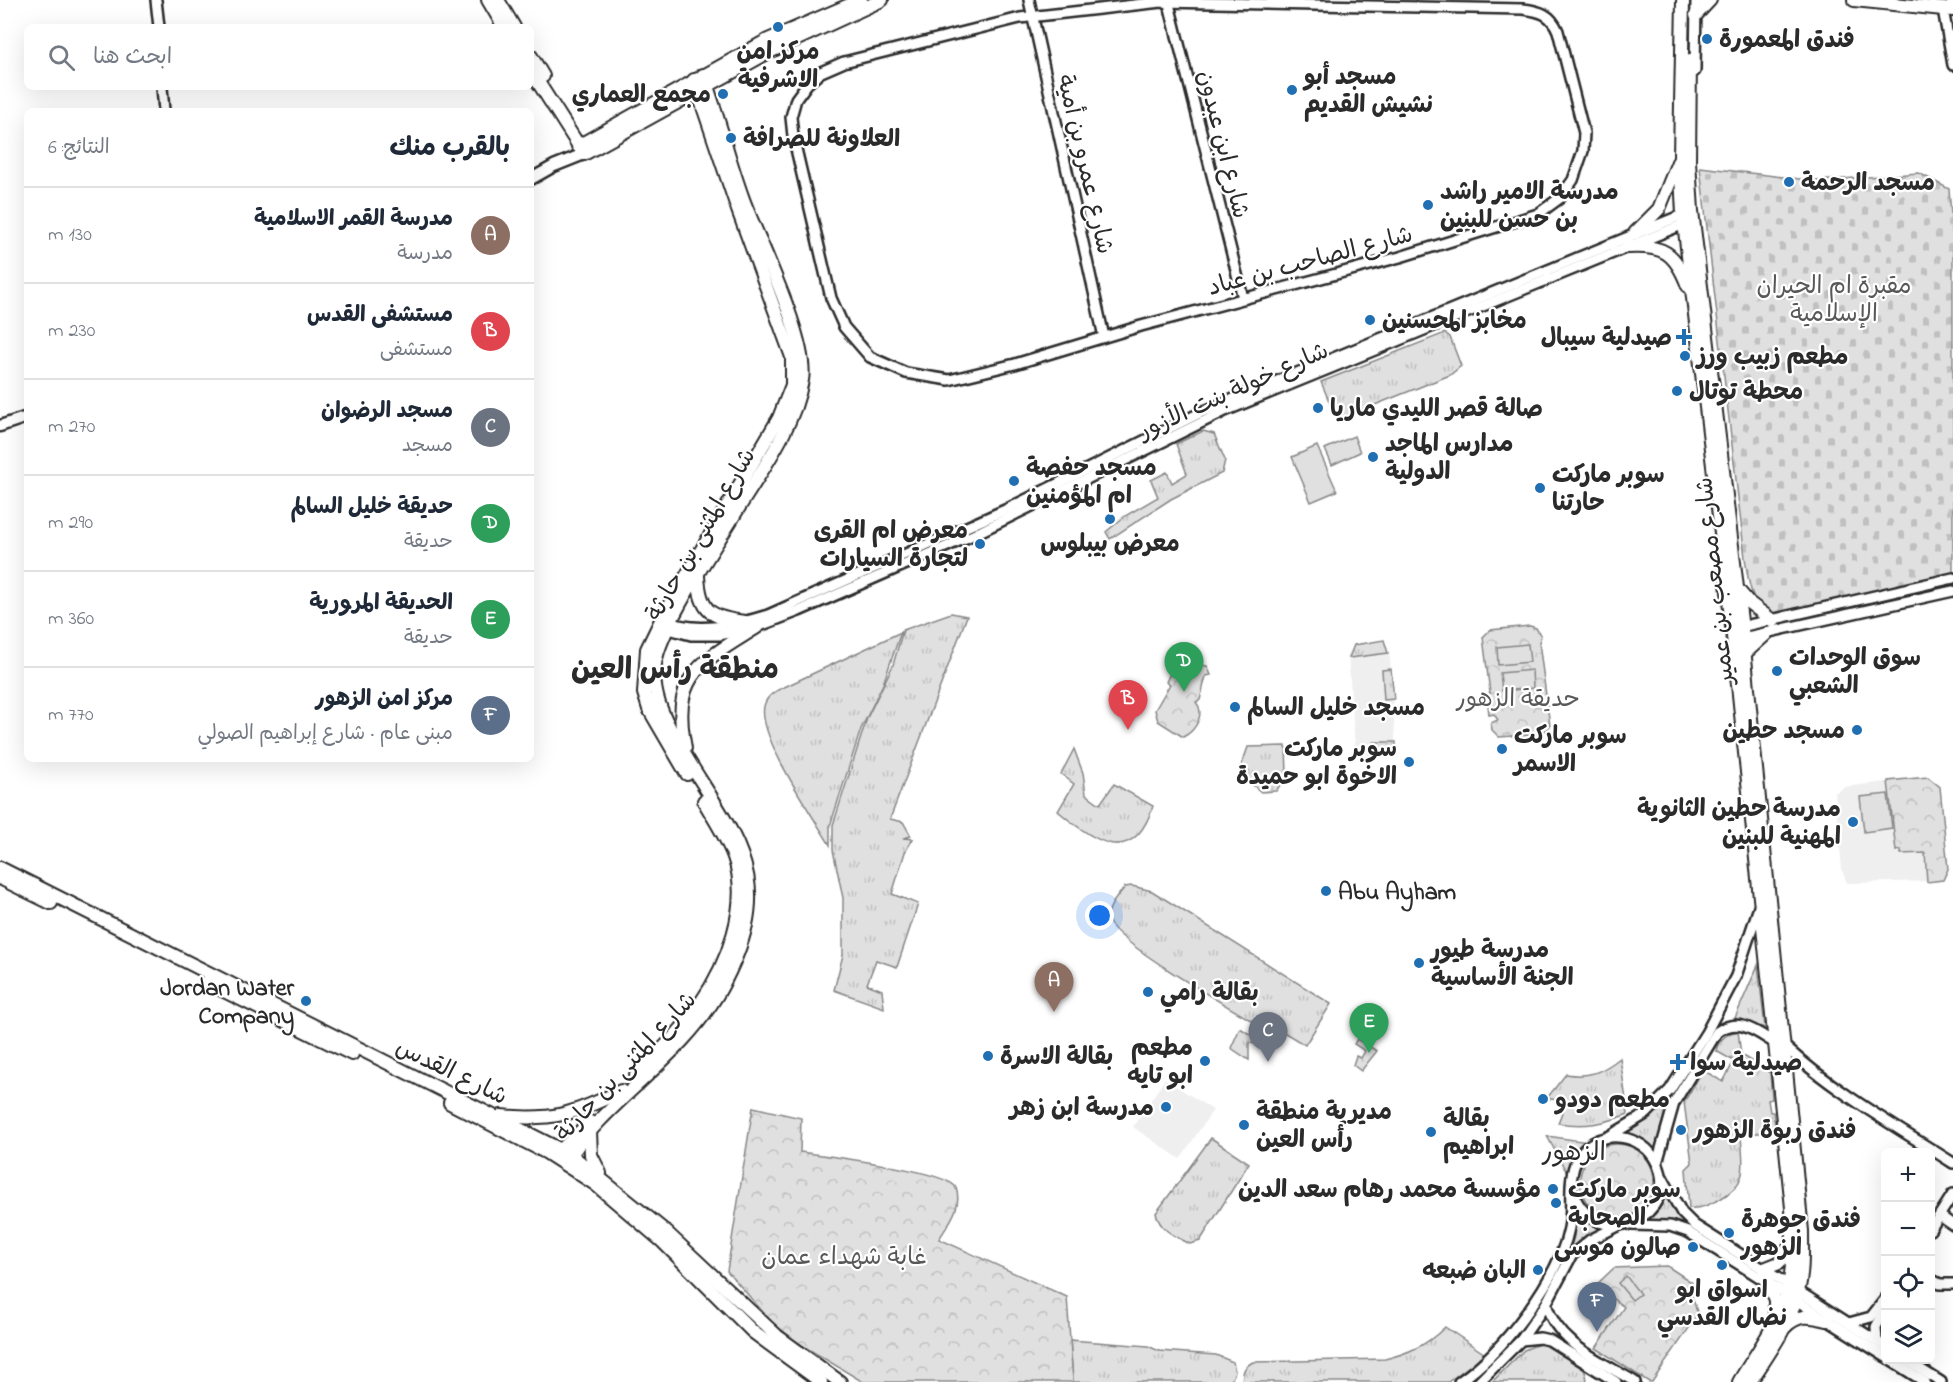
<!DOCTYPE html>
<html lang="ar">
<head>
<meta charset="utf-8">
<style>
	body { margin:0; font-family:"Indie Flower","Playpen Sans Arabic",sans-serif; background:#f2f2f3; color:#1f2937; direction:rtl }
	.controls { position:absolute; right:18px; bottom:18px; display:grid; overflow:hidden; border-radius:9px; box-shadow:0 6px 24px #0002 }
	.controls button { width:54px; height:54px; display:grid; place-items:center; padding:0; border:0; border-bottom:2px solid #e0e1e3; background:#fff; color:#1f2937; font:30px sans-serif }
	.you { position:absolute; left:1100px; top:916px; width:21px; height:21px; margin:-15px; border:4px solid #fff; border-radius:50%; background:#1a73e8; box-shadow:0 0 0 9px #1a73e833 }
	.badge { display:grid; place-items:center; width:39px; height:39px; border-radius:50%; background:#1a73e8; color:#fff; font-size:20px; font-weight:700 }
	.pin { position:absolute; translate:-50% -50px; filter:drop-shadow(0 2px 3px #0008) }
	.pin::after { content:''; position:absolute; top:32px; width:21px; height:18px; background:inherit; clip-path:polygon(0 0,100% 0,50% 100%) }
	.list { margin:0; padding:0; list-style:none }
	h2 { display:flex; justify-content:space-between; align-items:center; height:78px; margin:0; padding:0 24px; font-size:26px }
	h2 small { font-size:20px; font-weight:400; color:#747a83 }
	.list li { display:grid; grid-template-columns:39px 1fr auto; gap:18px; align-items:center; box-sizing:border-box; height:96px; padding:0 24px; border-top:2px solid #e0e1e3 }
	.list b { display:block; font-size:22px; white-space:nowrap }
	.list p { margin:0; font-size:20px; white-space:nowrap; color:#747a83 }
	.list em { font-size:20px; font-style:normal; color:#747a83 }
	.icon { flex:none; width:33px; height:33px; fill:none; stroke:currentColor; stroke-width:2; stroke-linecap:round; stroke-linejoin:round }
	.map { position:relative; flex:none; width:1953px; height:1382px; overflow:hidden; direction:ltr }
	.search { position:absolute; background:#fff; box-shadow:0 6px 24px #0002; left:24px; top:24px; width:510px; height:66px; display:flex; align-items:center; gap:15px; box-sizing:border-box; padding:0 21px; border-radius:9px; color:#747a83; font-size:22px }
	.panel { position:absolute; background:#fff; box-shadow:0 6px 24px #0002; left:24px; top:108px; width:510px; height:654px; border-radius:9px; direction:rtl }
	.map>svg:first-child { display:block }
</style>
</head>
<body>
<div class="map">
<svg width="1953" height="1382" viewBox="0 0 1953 1382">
	<defs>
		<pattern id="grass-tufts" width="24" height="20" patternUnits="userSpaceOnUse" patternTransform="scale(1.5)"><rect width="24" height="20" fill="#e0e0e0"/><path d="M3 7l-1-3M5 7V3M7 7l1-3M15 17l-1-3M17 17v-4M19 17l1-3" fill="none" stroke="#c0c0c0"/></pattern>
		<pattern id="forest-crowns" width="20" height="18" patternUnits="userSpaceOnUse" patternTransform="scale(1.5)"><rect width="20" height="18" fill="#e0e0e0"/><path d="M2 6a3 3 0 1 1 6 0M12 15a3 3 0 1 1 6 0" fill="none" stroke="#c0c0c0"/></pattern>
		<pattern id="cemetery-stones" width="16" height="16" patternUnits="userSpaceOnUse" patternTransform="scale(1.5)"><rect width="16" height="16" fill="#e0e0e0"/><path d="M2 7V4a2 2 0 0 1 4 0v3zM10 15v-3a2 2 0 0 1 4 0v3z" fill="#c0c0c0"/></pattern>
	</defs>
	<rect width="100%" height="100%" fill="#fff"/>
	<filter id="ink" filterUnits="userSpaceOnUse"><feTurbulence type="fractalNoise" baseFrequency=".0167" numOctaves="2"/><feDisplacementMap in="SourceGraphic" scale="12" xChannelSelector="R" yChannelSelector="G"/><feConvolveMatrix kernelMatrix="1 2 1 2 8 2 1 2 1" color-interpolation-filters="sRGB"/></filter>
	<g filter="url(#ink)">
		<g fill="#efefef">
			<path d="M1384,640L1390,658L1396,751L1365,754L1355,745L1348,654L1354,645Z"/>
			<path d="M1928,777L1940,787L1947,875L1938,881L1847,883L1842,870L1835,793L1844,787Z"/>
			<path d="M1165,1079L1213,1110L1180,1159L1133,1127Z"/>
		</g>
		<g fill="url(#grass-tufts)" stroke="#868686" stroke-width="1.5">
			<path d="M1445,333L1450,337L1461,366L1450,375L1337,420L1321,382Z"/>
			<path d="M1203,431L1214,434L1225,460L1222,473L1171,499L1110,539L1106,532L1125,516L1158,497L1151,480L1167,472L1172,483L1187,474L1176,444Z"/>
			<path d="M951,613L967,616L890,819L903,822L911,836L903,838L913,839L905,852L892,894L918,904L897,967L876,960L867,984L882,990L884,1008L834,990L843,955V898L833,850V825L867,718L893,665L903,630Z"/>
			<path d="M901,632L883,684L861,729L830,826V845C815,819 753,731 765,703C767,697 773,693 778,690Z"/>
			<path d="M1384,640L1388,653L1349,658L1354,645Z"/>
			<path d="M1391,669L1394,699L1384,700L1382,670Z"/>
			<path d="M1373,742H1396V751L1370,754Z"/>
			<path d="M1286,746L1287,775L1276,791L1261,792L1248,781L1241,767L1248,747Z"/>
			<path d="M1074,749L1083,773L1086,794L1100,804L1114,784L1153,806C1133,868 1095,843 1058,811L1074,784L1061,774Z"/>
			<path d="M1132,886L1152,891L1331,1004L1305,1045L1270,1024L1266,1029C1241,1014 1111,941 1108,919C1107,907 1118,896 1125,887Z"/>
			<path d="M1758,965L1765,1028L1735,1018Z"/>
			<path d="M1240,1028L1262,1042V1045L1249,1043V1060L1231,1048Z"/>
			<path d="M1738,1031L1741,1055L1770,1073L1772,1099L1768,1100L1770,1112H1773L1776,1132L1741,1134C1742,1165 1751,1181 1720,1199C1708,1205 1702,1209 1689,1208L1686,1169L1692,1163L1684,1102L1703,1070L1723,1082L1734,1061L1716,1051C1718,1040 1727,1033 1738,1031Z"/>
			<path d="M1620,1058L1628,1114C1604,1124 1584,1127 1558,1123L1566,1102L1547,1098L1566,1074C1589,1078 1602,1072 1620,1058Z"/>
			<path d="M1675,1093L1658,1155L1637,1138L1617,1135L1658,1111Z"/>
			<path d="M1547,1136L1588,1142L1566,1171Z"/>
			<path d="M1211,1138L1249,1163L1200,1241L1190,1244C1175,1236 1160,1231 1156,1213Z"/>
			<path d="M1663,1185L1697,1231L1679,1225L1641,1222L1651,1215Z"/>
			<path d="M1576,1207L1609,1228L1569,1254L1574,1236Z"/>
			<path d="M1445,1327L1485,1354L1448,1382H1242C1243,1372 1243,1367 1253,1362L1385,1359C1409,1353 1427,1345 1445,1327Z"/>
			<path d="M1070,1340L1148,1346L1159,1351L1216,1355L1233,1362L1235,1371L1231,1382H1073Z"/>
			<path d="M1544,1342C1562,1352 1587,1359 1587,1382H1492L1524,1350Z"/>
		</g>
		<g fill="url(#forest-crowns)" stroke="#868686" stroke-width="1.5">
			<path d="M1530,626L1536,628L1541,636L1539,642L1550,726L1542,734L1499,737L1492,730L1491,723L1498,720L1494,714L1489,715L1487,694L1490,693L1483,637L1490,630Z"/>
			<path d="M1189,663L1207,666L1211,675L1206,676L1200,700L1196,702C1205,713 1197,730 1183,737L1158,721L1155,710L1170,684L1166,682L1172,669Z"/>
			<path d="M1928,777L1940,787L1948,869L1943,880L1927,882L1925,853L1901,854V850L1896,851L1888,781Z"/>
			<path d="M1357,1039L1377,1051L1361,1071L1353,1065L1356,1056L1361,1058L1365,1051L1354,1044Z"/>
			<path d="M753,1107L801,1118L800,1152C822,1155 950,1171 956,1188C963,1207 948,1224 939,1239L1067,1297L1073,1382H863L795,1341L771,1321L727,1271Z"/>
			<circle cx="1617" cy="1181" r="37"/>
			<path d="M1667,1266L1696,1285L1691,1293L1698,1315L1652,1382H1649L1596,1348L1624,1307L1595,1286L1614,1268Z"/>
		</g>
		<path fill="url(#cemetery-stones)" stroke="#868686" stroke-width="1.5" d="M1700,167L1816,181L1919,173L1949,189L1953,240V574L1784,614C1750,615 1749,584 1745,558Z"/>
		<g fill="#e0e0e0" stroke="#868686" stroke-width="1.5">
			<path d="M1354,436L1360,452L1332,465L1325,449Z"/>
			<path d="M1317,446L1337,491L1311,502L1292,457Z"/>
			<path d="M1528,644L1530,662L1498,665L1497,647Z"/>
			<path d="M1532,670L1533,688L1502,691L1500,673Z"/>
			<path d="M1888,794L1892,828L1864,832L1860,797Z"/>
			<path d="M1626,1276L1640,1294L1632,1300L1618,1283Z"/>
		</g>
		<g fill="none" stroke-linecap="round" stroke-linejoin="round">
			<path stroke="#d5d5d5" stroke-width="12" stroke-dasharray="12 6" stroke-linecap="butt" d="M1691,2V0"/>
			<g stroke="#2b2b2b" stroke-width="14">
				<g id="secondary">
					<path d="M156,0L159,27"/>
					<path d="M1029,0L1104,337"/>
					<path d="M1168,0L1243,298"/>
					<path d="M1161,2L1523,9C1540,11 1551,14 1558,31L1584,133L1583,151L1573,180L1560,198L1538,214L1400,257L1141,326L1015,364L949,380L906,373L870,357L844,327L831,298L793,136L791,117L796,99L807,84L821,72L844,62L1020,18Z"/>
					<path d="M1943,9L1953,65"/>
					<path d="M1695,71L1696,0"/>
					<path d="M162,87L164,111"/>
					<path d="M666,621C698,634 736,625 768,615L1005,510L1202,412L1687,213"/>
					<path d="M661,627L691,635H719L757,627L799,611L975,534L1225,411L1689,222"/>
					<path d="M1736,628L1953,578"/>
					<path d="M1738,639L1953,591"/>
					<path d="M1784,1046C1835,1092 1895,1126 1953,1163"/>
					<path d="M1608,1137L1646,1114L1670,1090L1706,1033L1736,976L1759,907"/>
					<path d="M1657,1163L1674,1103L1717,1032C1738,1017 1754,1030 1773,1042"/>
					<path d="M1662,1177L1682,1213L1694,1225L1886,1347"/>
					<path d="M1940,1216L1953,1225"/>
					<path d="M1631,1225L1670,1226L1688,1232L1886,1357"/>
					<path d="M1930,1230L1953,1194"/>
					<path d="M1930,1279L1940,1284H1953"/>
					<path d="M1546,1304C1558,1345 1601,1361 1635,1382"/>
					<path d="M1849,1323L1871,1317L1886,1298"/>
					<path d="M1521,1340L1540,1338L1549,1340L1616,1382"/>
					<path d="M1877,1341L1876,1327L1886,1309"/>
					<path d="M1890,1360L1925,1382"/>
					<path d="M1906,1360L1941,1382"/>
					<path d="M1459,1382C1502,1353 1559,1279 1569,1228C1574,1204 1565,1173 1581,1153C1602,1127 1643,1134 1657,1163C1682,1215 1598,1256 1573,1193"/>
					<path d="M1479,1382L1521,1340L1546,1304L1572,1255L1590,1240L1618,1226"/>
				</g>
			</g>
			<g stroke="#2b2b2b" stroke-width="15">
				<g id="primary">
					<path d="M531,179L554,166L584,154"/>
					<path d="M0,426L27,417"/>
				</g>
			</g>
			<g stroke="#2b2b2b" stroke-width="16">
				<g id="highway">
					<path d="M488,0L504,27"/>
					<path d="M498,0L514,27"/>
					<path d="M1854,0L1953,10"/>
					<path d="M1952,0H1953"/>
					<path d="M1683,1L1680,155L1683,214L1731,617L1792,1208C1793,1236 1795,1270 1786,1296C1776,1327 1755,1355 1739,1382"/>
					<path d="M1696,15L1710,0"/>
					<path d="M531,56L543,76"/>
					<path d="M1690,61L1689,161L1692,211L1743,638L1802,1231C1802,1250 1803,1273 1798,1291C1790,1325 1769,1353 1750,1382"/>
					<path d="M531,71L584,154L769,52L882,0"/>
					<path d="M578,146L768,40L861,0"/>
					<path d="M1635,233L1659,209L1678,162"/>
					<path d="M1628,247C1663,245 1675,252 1688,286"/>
					<path d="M698,576C700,612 711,618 745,622"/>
					<path d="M1737,589L1748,602L1773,621"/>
					<path d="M1744,654L1766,634"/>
					<path d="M685,748C670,674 702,662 757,627"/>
					<path d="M687,774L649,709L644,693L647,649L664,614L779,418L792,385V357L738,210L694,80"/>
					<path d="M0,868L571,1155L666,1232L777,1336L840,1382"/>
					<path d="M0,878L51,903"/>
					<path d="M206,982L352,1054"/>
					<path d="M636,1075C658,1053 683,1031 700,1004C727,965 751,905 734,857C727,838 714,819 704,801"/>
					<path d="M450,1103L547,1153L595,1184L663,1242L753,1332L821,1382"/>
					<path d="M501,1116C554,1121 574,1114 621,1091"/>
					<path d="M590,1131L591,1155L600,1173"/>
					<path d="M558,1159L562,1149L590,1122"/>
					<path d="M565,1163C608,1098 683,1058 721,988C783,874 731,836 676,740C663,716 651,693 655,664C660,628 712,551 733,517C758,475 794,429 802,380C809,341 758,240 743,199C728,158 718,115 703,75"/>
					<path d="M1764,1269L1779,1263L1789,1247"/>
					<path d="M1768,1283L1775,1300V1317"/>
					<path d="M1785,1327C1798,1313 1811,1316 1827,1320"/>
				</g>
			</g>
			<use href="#secondary" stroke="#fff" stroke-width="9"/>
			<use href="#primary" stroke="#fff" stroke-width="10"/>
			<use href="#highway" stroke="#fff" stroke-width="12"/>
		</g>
	</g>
	<g fill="#1f6fb2" stroke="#fff" stroke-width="2">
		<circle cx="778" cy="27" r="6"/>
		<circle cx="1707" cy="39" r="6"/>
		<circle cx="1292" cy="90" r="6"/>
		<circle cx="723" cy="94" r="6"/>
		<circle cx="731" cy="138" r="6"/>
		<circle cx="1789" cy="182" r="6"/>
		<circle cx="1428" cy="205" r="6"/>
		<circle cx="1370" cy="320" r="6"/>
		<path d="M1681 328h6v6h6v6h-6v6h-6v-6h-6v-6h6z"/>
		<circle cx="1685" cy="356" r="6"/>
		<circle cx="1677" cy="391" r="6"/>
		<circle cx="1318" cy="408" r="6"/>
		<circle cx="1373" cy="457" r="6"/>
		<circle cx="1014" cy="481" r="6"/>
		<circle cx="1540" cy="488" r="6"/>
		<circle cx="1110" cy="519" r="6"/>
		<circle cx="980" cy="544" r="6"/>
		<circle cx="1777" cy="671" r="6"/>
		<circle cx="1235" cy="707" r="6"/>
		<circle cx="1857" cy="730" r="6"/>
		<circle cx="1502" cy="749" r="6"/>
		<circle cx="1409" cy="762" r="6"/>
		<circle cx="1853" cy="822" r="6"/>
		<circle cx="1326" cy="891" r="6"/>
		<circle cx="1419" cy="963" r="6"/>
		<circle cx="1148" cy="992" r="6"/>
		<circle cx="306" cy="1001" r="6"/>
		<circle cx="988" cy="1056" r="6"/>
		<circle cx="1205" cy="1061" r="6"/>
		<path d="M1675 1053h6v6h6v6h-6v6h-6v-6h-6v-6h6z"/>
		<circle cx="1543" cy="1099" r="6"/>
		<circle cx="1166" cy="1107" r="6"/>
		<circle cx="1244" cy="1125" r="6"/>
		<circle cx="1681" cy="1130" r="6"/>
		<circle cx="1431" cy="1132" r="6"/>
		<circle cx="1553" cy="1189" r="6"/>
		<circle cx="1556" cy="1203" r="6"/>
		<circle cx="1729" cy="1233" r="6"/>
		<circle cx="1693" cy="1247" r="6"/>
		<circle cx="1722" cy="1265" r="6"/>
		<circle cx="1538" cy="1270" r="6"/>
	</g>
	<g text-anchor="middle" stroke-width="4.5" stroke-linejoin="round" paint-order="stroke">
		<g font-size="24" font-weight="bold" fill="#2b2b2b" stroke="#fff" text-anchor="start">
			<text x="1719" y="47">فندق المعمورة</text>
			<text x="778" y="59" text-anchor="middle">مركز امن<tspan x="778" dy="28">الاشرفية</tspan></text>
			<text x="1304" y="84">مسجد أبو<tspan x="1304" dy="28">نشيش القديم</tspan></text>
			<text x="711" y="102" text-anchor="end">مجمع العماري</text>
			<text x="743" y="146">العلاونة للصرافة</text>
			<text x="1801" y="190">مسجد الرحمة</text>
			<text x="1440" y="199">مدرسة الامير راشد<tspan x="1440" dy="28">بن حسن للبنين</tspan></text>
			<text x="1382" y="328">مخابز المحسنين</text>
			<text x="1672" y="345" text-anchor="end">صيدلية سيبال</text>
			<text x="1697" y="364">مطعم زبيب ورز</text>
			<text x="1689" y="399">محطة توتال</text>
			<text x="1330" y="416">صالة قصر الليدي ماريا</text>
			<text x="1385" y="451">مدارس الماجد<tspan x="1385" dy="28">الدولية</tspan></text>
			<text x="1026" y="475">مسجد حفصة<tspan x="1026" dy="28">ام المؤمنين</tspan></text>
			<text x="1552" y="482">سوبر ماركت<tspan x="1552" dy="28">حارتنا</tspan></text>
			<text x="968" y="538" text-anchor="end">معرض ام القرى<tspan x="968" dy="28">لتجارة السيارات</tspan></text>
			<text x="1110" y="551" text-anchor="middle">معرض بيبلوس</text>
			<text x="1789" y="665">سوق الوحدات<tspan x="1789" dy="28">الشعبي</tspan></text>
			<text x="1247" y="715">مسجد خليل السالم</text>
			<text x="1845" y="738" text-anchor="end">مسجد حطين</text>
			<text x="1514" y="743">سوبر ماركت<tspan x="1514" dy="28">الاسمر</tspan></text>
			<text x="1397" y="756" text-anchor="end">سوبر ماركت<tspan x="1397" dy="28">الاخوة ابو حميدة</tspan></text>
			<text x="1841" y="816" text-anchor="end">مدرسة حطين الثانوية<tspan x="1841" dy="28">المهنية للبنين</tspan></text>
			<text x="1338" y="899">Abu Ayham</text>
			<text x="1431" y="957">مدرسة طيور<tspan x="1431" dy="28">الجنة الأساسية</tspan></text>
			<text x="294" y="995" text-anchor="end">Jordan Water<tspan x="294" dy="28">Company</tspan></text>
			<text x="1160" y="1000">بقالة رامي</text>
			<text x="1193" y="1055" text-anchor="end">مطعم<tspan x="1193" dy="28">ابو تايه</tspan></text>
			<text x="1000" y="1064">بقالة الاسرة</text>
			<text x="1690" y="1070">صيدلية سوا</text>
			<text x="1555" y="1107">مطعم دودو</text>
			<text x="1154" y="1115" text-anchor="end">مدرسة ابن زهر</text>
			<text x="1256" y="1119">مديرية منطقة<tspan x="1256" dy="28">رأس العين</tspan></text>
			<text x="1443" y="1126">بقالة<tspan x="1443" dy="28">ابراهيم</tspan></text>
			<text x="1693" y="1138">فندق ربوة الزهور</text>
			<text x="1541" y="1197" text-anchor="end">مؤسسة محمد رهام سعد الدين</text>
			<text x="1568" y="1197">سوبر ماركت<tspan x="1568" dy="28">الصحابة</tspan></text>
			<text x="1741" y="1227">فندق جوهرة<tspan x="1741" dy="28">الزهور</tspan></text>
			<text x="1681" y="1255" text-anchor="end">صالون موسى</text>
			<text x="1526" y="1278" text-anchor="end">البان ضبعه</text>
			<text x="1722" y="1297" text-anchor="middle">اسواق ابو<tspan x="1722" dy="28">نضال القدسي</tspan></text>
		</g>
		<g font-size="24" fill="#2b2b2b" stroke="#fff">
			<text transform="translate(1224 144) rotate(76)" y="8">شارع ابن عبدون</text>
			<text transform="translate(1086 164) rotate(77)" y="8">شارع عمرو بن أمية</text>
			<text transform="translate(1310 260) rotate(-15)" y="8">شارع الصاحب بن عباد</text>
			<text transform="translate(1233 390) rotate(-24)" y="8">شارع خولة بنت الأزور</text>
			<text transform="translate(700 534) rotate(-60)" y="8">شارع المثنى بن حارثة</text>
			<text transform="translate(1714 581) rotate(-96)" y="8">شارع مصعب بن عمير</text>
			<text transform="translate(625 1066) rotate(-47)" y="8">شارع المثنى بن حارثة</text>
			<text transform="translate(452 1071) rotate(26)" y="8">شارع القدس</text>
		</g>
		<g font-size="24" fill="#585858" stroke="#fff">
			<text x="1834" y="293">مقبرة ام الحيران<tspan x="1834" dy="28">الإسلامية</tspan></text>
			<text x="1518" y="706">حديقة الزهور</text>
			<text x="844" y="1264">غابة شهداء عمان</text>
		</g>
		<g font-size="26" fill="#2b2b2b" stroke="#fff">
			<text x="1574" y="1160">الزهور</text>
		</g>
		<g font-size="30" font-weight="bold" fill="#2b2b2b" stroke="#fff">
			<text x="675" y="678">منطقة رأس العين</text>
		</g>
	</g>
</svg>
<div class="controls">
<button>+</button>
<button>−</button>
<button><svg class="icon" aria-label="locate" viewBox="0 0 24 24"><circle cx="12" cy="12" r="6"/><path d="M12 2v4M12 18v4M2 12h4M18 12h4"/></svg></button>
<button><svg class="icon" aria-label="layers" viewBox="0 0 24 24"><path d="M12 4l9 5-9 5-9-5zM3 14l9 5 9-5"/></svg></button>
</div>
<div class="you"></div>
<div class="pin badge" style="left:1054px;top:1012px;background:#8d6e63">A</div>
<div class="pin badge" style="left:1128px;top:730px;background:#e0444e">B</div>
<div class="pin badge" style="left:1268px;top:1062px;background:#6b7280">C</div>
<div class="pin badge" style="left:1184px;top:692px;background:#2e9e5b">D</div>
<div class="pin badge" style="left:1369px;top:1053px;background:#2e9e5b">E</div>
<div class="pin badge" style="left:1597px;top:1332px;background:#5c6f8a">F</div>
<div class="search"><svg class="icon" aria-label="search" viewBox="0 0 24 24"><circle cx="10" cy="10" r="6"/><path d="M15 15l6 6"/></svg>ابحث هنا</div>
<section class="panel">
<h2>بالقرب منك<small>النتائج: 6</small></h2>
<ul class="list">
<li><span class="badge" style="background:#8d6e63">A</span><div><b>مدرسة القمر الاسلامية</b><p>مدرسة</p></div><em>130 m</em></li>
<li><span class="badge" style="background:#e0444e">B</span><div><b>مستشفى القدس</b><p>مستشفى</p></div><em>230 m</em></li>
<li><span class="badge" style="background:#6b7280">C</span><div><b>مسجد الرضوان</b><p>مسجد</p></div><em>270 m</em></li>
<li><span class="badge" style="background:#2e9e5b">D</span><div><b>حديقة خليل السالم</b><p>حديقة</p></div><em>290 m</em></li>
<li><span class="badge" style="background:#2e9e5b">E</span><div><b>الحديقة المرورية</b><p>حديقة</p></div><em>360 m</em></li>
<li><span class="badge" style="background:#5c6f8a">F</span><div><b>مركز امن الزهور</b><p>مبنى عام · شارع إبراهيم الصولي</p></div><em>770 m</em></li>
</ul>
</section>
</div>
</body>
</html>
